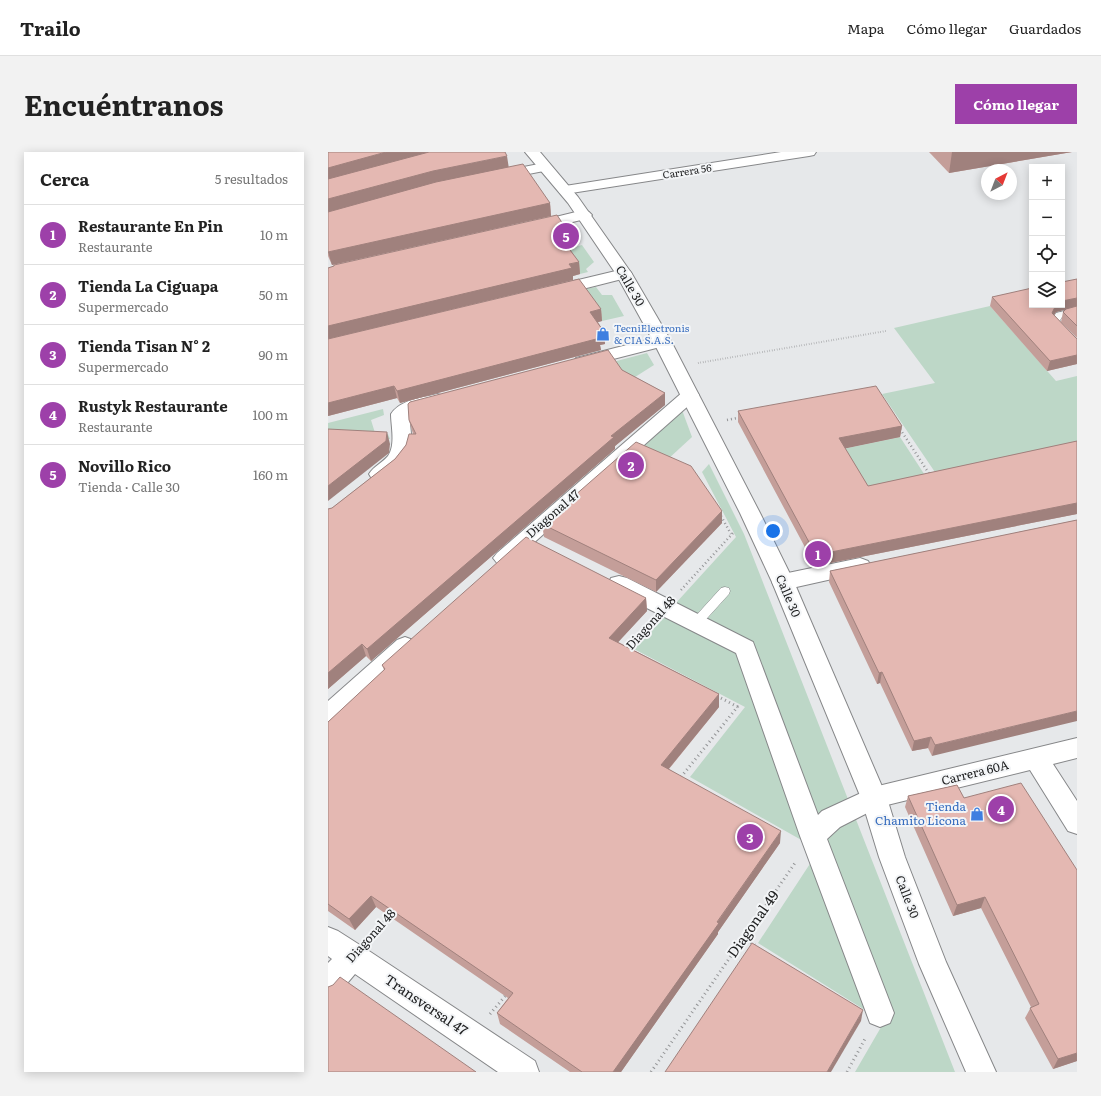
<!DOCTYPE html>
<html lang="es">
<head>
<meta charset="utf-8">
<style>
	body { margin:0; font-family:Literata,serif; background:#f2f2f2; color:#222 }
	.controls { position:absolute; right:12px; top:12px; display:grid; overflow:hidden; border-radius:0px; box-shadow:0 2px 10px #0003 }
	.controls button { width:36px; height:36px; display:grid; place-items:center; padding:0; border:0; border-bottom:1px solid #e0e0e0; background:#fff; color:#222; font:20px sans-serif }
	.compass { position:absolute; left:653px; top:12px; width:36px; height:36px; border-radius:50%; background:#fff; box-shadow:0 2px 10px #0003; rotate:42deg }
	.you { position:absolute; left:445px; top:379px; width:14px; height:14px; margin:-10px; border:3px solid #fff; border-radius:50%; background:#1a73e8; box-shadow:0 0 0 6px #1a73e833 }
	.badge { display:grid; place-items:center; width:26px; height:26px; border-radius:50%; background:#9d40a9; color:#fff; font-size:13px; font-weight:700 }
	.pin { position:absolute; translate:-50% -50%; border:2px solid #fff; box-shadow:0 1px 4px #0006 }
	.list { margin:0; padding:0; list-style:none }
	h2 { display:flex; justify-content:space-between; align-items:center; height:52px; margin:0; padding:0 16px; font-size:17px }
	h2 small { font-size:13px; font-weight:400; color:#767676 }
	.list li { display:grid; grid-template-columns:26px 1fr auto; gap:12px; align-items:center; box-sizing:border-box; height:60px; padding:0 16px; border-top:1px solid #e0e0e0 }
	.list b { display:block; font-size:15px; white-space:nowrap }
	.list p { margin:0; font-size:13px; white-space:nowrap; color:#767676 }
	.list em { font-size:13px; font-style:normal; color:#767676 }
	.icon { flex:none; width:22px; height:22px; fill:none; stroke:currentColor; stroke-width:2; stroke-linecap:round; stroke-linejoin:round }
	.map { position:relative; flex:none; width:749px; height:920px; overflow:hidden; border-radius:0px }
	header { display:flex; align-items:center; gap:24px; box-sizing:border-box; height:56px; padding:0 20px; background:#fff; border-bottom:1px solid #e0e0e0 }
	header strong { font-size:19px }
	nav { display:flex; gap:22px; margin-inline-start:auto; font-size:14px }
	.intro { display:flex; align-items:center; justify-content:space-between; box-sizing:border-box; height:96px; padding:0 24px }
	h1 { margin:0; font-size:28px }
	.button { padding:10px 18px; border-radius:0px; background:#9d40a9; color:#fff; font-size:14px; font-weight:700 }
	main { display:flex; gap:24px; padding:0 24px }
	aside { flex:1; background:#fff; border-radius:0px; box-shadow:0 2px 10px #0003 }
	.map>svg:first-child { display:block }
</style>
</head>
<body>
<header>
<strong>Trailo</strong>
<nav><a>Mapa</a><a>Cómo llegar</a><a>Guardados</a></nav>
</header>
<div class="intro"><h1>Encuéntranos</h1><a class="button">Cómo llegar</a></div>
<main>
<aside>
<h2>Cerca<small>5 resultados</small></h2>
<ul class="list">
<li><span class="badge">1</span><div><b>Restaurante En Pin</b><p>Restaurante</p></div><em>10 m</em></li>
<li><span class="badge">2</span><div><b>Tienda La Ciguapa</b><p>Supermercado</p></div><em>50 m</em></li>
<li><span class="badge">3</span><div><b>Tienda Tisan N° 2</b><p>Supermercado</p></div><em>90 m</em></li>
<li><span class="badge">4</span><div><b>Rustyk Restaurante</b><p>Restaurante</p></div><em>100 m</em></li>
<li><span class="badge">5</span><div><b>Novillo Rico</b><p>Tienda · Calle 30</p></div><em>160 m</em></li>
</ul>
</aside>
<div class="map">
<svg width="749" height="920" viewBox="0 0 749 920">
	<rect width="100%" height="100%" fill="#e6e8ea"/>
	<g fill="#bdd7c7">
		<path d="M254,93L266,110L258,117L260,120L252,122L235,98Z"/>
		<path d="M268,135L274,143H284L296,164L274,169L252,138Z"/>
		<path d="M662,154L728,229L749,224V300L613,329L554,242L607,231L566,176Z"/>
		<path d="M319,201L326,213L296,232L281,211Z"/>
		<path d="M55,257L56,263L43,268L47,281L60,282L62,287L0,286V271Z"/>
		<path d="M354,258L364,285L339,308L312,295Z"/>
		<path d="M572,285L602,331L539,345L510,298Z"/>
		<path d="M381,312L416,382L627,920H527L556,870L430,791L491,698L362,625L417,555L306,497L408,385L374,320Z"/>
	</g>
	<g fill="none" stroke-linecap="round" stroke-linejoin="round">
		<g stroke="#868789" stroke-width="1">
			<g id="service">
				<path d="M749,156V162L734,165L731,170L749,188V196L746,195L723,170L728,161Z"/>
				<path d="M397,435L401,436L402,439L401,442L372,474L368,475L364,474L362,471L364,468L393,436Z"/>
			</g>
		</g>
		<g stroke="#868789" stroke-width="2">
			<g id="minor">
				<path d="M216,11L221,12L223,15L221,18L170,28L165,27L163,24L165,21Z"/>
				<path d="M256,58L261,60L264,63L261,66L204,80L199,78L196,75L199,72Z"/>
				<path d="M296,117L302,119L304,122L302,125L227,144L221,143L219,139L221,135Z"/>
				<path d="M334,184L340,185L343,189L340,193L254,215L248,214L245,210L248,206Z"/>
				<path d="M362,237L368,239L371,243L368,247L183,411L176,414L169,411L165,406L169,401L356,239Z"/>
				<path d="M109,242L116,244L118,248L116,252L84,261L81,263C82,273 84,284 83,294C80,311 61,331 44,327L41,322C46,314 54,311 60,304C68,293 63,274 63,262C72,248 93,246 109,242Z"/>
				<path d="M532,406L540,409L543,414L540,419L455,438L447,436L444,430L447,424L455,422Z"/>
				<path d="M291,424L299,426L425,490L490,663L494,659L546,635L749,586V606L725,612L749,649V682L740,679L702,618L551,655L512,675L499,687L566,861L562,871L552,875L542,871L472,684L408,501L283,438L280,432L283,426Z"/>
				<path d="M77,485L85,488L88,494L85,500L8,570L0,573V549L69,488Z"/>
				<path d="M0,775L10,779L35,795L207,909L211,920H170L27,822L10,842L0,846V811L4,807L0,804Z"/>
			</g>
		</g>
		<g stroke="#868789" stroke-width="2">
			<path id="tertiary" d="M453,0H488L486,3L481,4L237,42L232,41L230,38L232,35L237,34Z"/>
		</g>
		<g stroke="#868789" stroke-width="2">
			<path id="secondary" d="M197,0H212L250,45L304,122L343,189L432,361L466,430L559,646L577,705L618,810L668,920H638L591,812L551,705L533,646L444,430L412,361L325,189L288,122L240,51Z"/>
		</g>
		<path stroke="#949597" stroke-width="2" stroke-dasharray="0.5 2" stroke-linecap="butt" d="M370,211L558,179"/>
		<g stroke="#949597" stroke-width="2.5" stroke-dasharray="1 3" stroke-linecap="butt">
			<path d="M399,268L414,265"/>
			<path d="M572,277L602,323"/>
			<path d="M393,364L403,382"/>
			<path d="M353,438L405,381"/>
			<path d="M299,497L321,473"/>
		</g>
		<g stroke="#949597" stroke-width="3" stroke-dasharray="1 3.5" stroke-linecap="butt">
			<path d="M389,544L410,555"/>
			<path d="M353,625L411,553"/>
			<path d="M43,784L63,762"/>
			<path d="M415,786L427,793"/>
			<path d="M162,862L178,843"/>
			<path d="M323,920L467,711"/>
			<path d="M519,920L538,885"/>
		</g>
		<use href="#service" fill="#fff" fill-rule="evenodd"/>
		<use href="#minor" fill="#fff" fill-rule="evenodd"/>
		<use href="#tertiary" fill="#fff" fill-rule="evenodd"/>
		<use href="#secondary" fill="#fff" fill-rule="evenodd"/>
	</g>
	<g fill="#c49e99">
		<path d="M0,0L180,15L222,51L223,64L4,113L0,104Z"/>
		<path d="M601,0H744L621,21Z"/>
		<path d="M241,96L251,110L252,122L245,124V128L2,187L273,157L274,169L270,170L276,180L277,192L272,193L273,198L72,251L69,246L0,264V116L245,96Z"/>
		<path d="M749,127V186L733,170L735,160L737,157L728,160L726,163L748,186L749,187V212L719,219L662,154L664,145Z"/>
		<path d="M294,218L337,241V253L287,294V297L43,509L38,504L0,537V357L4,356L67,307L78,293L85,282L81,268Z"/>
		<path d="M410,259L574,274L572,285L517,296L540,334L749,289V362L487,414L410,270Z"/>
		<path d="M749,368L604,604L600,596L584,599L552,531L549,532L501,430L502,419Z"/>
		<path d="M394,371L328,440L216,385L214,372Z"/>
		<path d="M318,446L319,459L290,490L391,542V555L341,617L452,691L390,780V782L293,920H242L172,872L169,861L180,846L48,755L27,778L0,759V570L56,518L54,513Z"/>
		<path d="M629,633L749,909L725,917L697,866L703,855L653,756L625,764L577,655L580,644Z"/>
	</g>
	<g fill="#a0817d">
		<path d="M58,0H104L0,29V16Z"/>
		<path d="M624,0H744L621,21Z"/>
		<path d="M179,4L181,17L0,60V47L105,19Z"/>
		<path d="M222,51L223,64L4,113L0,100Z"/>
		<path d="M243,84L245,96L235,98L233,86Z"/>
		<path d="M251,110L252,122L245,124V128L0,187V174Z"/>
		<path d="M749,146V155L728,160L722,170L724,161L728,153H734V149Z"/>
		<path d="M273,157L274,169L263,172L262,160Z"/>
		<path d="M276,180L277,192L272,193L273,198L72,251L69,239Z"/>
		<path d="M749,203V212L719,219L722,209Z"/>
		<path d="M66,234L69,246L0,264V251Z"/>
		<path d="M337,241V253L287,294V297L43,509L39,497L283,284Z"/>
		<path d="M574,274L572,285L510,298L511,286Z"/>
		<path d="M59,280L62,292L61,301L0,349V334Z"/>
		<path d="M749,351V362L487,414L488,403Z"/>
		<path d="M394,359V371L328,440V428Z"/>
		<path d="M318,446L319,459L282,499L281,486Z"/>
		<path d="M34,492L38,504L0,537V521Z"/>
		<path d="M554,520L552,531L549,532L551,521Z"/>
		<path d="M391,542V555L334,625L333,613Z"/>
		<path d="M749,559V569L604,604L607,593Z"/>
		<path d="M603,585L600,596L584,599L586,589Z"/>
		<path d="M453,679L452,691L390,780V782L293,920H285Z"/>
		<path d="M43,744L48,755L27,778L21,767Z"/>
		<path d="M657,745L653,756L625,764L629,753Z"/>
		<path d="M535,858L533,869L503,920H499Z"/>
		<path d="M749,901V909L725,917L730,907Z"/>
	</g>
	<g fill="#e4b8b2" stroke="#a0817d">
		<path d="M0,0H58L0,16Z"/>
		<path d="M101,0H177L179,4L105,19L0,47V27Z"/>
		<path d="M195,12L222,51L0,100V60L108,30Z"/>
		<path d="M229,63L243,84L233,86L251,110L241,112L244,116L0,174V116L6,114V113Z"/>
		<path d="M251,127L273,157L262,160L276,180L269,182L272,186L69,239L66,234L0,251V187Z"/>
		<path d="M749,127V146L734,149V130Z"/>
		<path d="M704,136V153H728L724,161L748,186L749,187V203L722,209L664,145Z"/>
		<path d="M749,154V174L735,160L738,157Z"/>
		<path d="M280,198L294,218L337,241L283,284L286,285L39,497L34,492L0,521V357L4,356L67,307L78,293L81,282H88L81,268L80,252L82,250Z"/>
		<path d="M548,234L574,274L511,286L540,334L749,289V351L488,403L410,259Z"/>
		<path d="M0,277L59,280L58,289L0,334Z"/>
		<path d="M308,290L363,314L394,359L328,428L214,372Z"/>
		<path d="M749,368V559L607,593L603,585L586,589L554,520L551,521L502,419Z"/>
		<path d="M198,385L318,446L281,486L391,542L333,613L453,679L389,770L391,771L285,920H254L169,861L185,841L43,744L21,767L0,752V570L57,517L54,513Z"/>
		<path d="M693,631L749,718V901L730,907L702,856L711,852L657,745L629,753L580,644L629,633L636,646Z"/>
		<path d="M424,791L535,858L499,920H337Z"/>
		<path d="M12,825L148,920H0V835L5,833Z"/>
	</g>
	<defs>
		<g id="shop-bare" transform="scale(1.08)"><path d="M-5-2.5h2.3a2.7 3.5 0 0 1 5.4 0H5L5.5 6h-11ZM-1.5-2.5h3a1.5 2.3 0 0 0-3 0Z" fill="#3f7fe0" stroke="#f3f5f7" stroke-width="2.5" paint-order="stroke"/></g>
	</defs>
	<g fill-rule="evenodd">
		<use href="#shop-bare" x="275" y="182"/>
		<use href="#shop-bare" x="649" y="662"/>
	</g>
	<g text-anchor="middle" stroke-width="4" stroke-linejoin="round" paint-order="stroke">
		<g font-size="10" fill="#202122" stroke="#f3f5f7">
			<text transform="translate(359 19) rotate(-9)" y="4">Carrera 56</text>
		</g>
		<g font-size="10" fill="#366cbe" stroke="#f3f5f7" text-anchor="start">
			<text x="286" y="180">TecniElectronis<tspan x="286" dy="12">&amp; CIA S.A.S.</tspan></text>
		</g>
		<g font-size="12" fill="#202122" stroke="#f3f5f7">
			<text transform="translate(302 134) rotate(60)" y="4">Calle 30</text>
			<text transform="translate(225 362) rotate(-41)" y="4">Diagonal 47</text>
			<text transform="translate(460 444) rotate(67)" y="4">Calle 30</text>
			<text transform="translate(323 471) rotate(-48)" y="4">Diagonal 48</text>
			<text transform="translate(647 621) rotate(-14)" y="4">Carrera 60A</text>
			<text transform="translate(579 745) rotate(69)" y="4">Calle 30</text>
			<text transform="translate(43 784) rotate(-48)" y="4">Diagonal 48</text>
		</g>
		<g font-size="12" fill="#366cbe" stroke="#f3f5f7" text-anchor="end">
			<text x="638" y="659">Tienda<tspan x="638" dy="14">Chamito Licona</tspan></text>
		</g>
		<g font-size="14" fill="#202122" stroke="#f3f5f7">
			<text transform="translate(425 772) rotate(-55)" y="5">Diagonal 49</text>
			<text transform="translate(98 853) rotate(34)" y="5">Transversal 47</text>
		</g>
	</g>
</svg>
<div class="controls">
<button>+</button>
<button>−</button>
<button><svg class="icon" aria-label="locate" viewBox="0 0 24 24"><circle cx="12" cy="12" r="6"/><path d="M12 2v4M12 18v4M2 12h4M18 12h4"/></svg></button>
<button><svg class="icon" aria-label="layers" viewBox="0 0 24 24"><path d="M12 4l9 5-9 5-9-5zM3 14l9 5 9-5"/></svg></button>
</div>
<svg class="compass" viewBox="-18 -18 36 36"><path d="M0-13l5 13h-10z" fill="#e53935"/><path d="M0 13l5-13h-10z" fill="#767676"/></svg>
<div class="you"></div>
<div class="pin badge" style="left:490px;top:402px">1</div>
<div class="pin badge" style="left:303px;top:313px">2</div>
<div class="pin badge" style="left:422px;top:685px">3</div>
<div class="pin badge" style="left:673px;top:657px">4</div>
<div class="pin badge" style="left:238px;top:84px">5</div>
</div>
</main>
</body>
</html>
